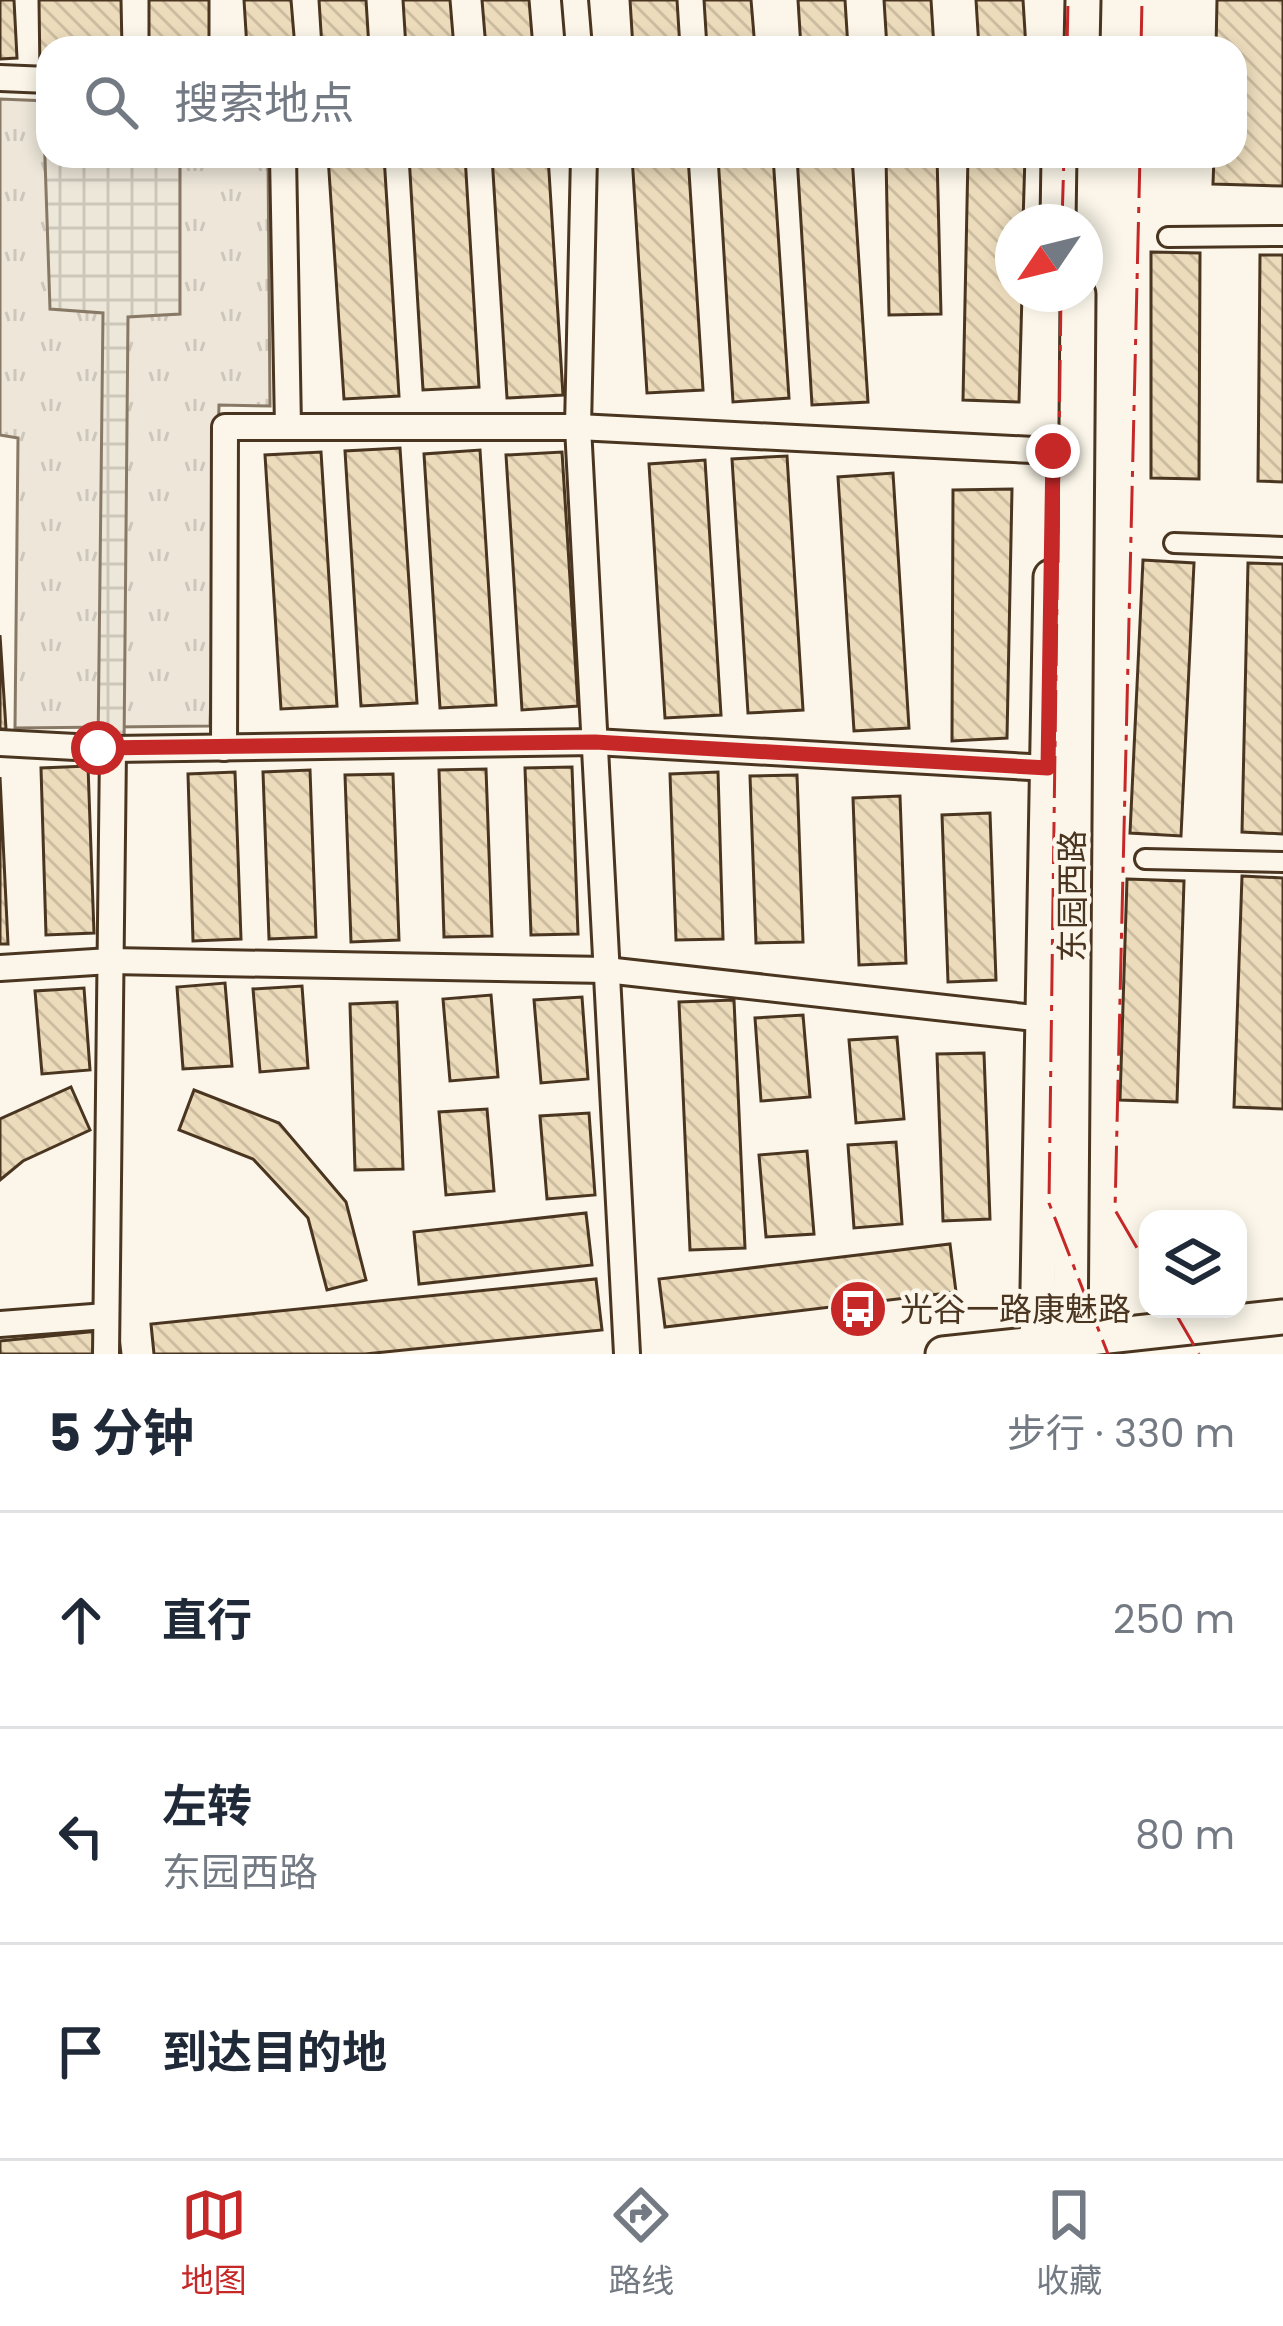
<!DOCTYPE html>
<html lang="zh">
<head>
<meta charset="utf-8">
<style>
	body { margin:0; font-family:Poppins,"Noto Sans SC",sans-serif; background:#f6f6f7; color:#1f2937 }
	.controls { position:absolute; right:36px; bottom:36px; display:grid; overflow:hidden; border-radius:24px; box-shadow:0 6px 18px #0003 }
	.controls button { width:108px; height:108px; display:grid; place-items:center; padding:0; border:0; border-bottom:3px solid #e0e1e3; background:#fff; color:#1f2937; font:60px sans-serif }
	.compass { position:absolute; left:995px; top:204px; width:108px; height:108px; border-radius:50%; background:#fff; box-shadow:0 6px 18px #0003; rotate:235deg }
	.stop { position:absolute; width:36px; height:36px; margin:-27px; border:9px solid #c62828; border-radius:50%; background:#fff }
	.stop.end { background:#c62828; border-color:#fff; box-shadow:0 3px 12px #0008 }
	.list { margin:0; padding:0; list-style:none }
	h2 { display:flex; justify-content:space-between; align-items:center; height:156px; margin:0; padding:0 48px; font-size:51px }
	h2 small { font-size:39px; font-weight:400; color:#747a83 }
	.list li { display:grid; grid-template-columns:78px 1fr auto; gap:36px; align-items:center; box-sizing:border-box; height:216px; padding:0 48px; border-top:3px solid #e0e1e3 }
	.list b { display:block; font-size:45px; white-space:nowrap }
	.list p { margin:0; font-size:39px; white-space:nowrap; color:#747a83 }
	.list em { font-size:39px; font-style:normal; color:#747a83 }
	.icon { flex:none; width:66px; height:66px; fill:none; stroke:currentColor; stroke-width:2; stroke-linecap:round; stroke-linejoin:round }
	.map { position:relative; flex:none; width:1283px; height:1354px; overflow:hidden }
	.search { position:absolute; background:#fff; box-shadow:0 6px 18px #0003; left:36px; right:36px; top:36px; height:132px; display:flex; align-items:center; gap:30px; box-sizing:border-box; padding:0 42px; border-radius:36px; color:#747a83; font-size:45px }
	.sheet { height:804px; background:#fff }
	nav { display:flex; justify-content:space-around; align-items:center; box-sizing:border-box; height:168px; border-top:3px solid #e0e1e3; background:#fff; font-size:33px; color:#747a83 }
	nav a { display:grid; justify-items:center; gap:6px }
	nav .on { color:#c62828 }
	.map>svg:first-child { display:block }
</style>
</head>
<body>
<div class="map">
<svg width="1283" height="1354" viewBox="0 0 1283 1354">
	<defs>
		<pattern id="grass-tufts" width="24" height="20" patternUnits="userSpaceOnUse" patternTransform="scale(3)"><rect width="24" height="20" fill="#ede6d9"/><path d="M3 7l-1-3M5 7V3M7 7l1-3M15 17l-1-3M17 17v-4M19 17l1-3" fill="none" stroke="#cdc6ba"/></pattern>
		<pattern id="plaza-grid" width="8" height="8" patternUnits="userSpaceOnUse" patternTransform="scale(3)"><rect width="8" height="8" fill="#ede7d9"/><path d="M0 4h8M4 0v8" fill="none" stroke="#cdc7ba"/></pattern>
		<pattern id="building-back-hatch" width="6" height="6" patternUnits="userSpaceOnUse" patternTransform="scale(3)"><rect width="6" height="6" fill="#ecdcbc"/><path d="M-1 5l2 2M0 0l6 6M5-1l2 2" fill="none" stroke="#ccbda1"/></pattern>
	</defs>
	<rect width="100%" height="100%" fill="#fbf6e9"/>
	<path fill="url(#grass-tufts)" stroke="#887966" stroke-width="3" d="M0,99L48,101V156H268L270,406L219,405L210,726L15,728L18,438L0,435Z"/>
	<path fill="url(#plaza-grid)" stroke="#887966" stroke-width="3" d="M44,129L48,156H180V314L128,317L124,749L98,748L103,313L50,309Z"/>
	<g fill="url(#building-back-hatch)" stroke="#4a3520" stroke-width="3">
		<path d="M0,0H14L17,58L0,59Z"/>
		<path d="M39,0H121L122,48H48V73H40Z"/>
		<rect x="149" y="0" width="60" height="48"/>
		<path d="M244,0H291L295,48H247Z"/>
		<path d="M319,0H366L369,48H322Z"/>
		<path d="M403,0H450L454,48H406Z"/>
		<path d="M482,0H529L533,48H486Z"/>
		<path d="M630,0H677L680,48H633Z"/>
		<path d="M704,0H751L755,48H707Z"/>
		<path d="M798,0H845L848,48H801Z"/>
		<path d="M884,0H931L934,48H887Z"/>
		<path d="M976,0H1023L1026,48H979Z"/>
		<path d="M1217,0H1283V186L1213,184L1214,156H1235V48H1216Z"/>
		<path d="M328,156H384L399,396L344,399Z"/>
		<path d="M409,156H465L479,387L423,390Z"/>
		<path d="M492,156H548L563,395L507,398Z"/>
		<path d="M632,156H688L703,390L647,393Z"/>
		<path d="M718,156H773L789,398L733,402Z"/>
		<path d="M797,156H852L868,402L812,405Z"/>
		<path d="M886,156H937L941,314L889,315Z"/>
		<path d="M968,156H1025L1023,222H1013V294H1022L1019,402L963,400Z"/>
		<path d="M1151,252L1200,253L1199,479L1151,478Z"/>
		<path d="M1260,255H1283V482L1258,481Z"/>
		<path d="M400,448L417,703L361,706L345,451Z"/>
		<path d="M480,450L496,705L440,708L424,454Z"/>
		<path d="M321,452L337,706L281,709L265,455Z"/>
		<path d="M562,452L578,706L522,710L506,455Z"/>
		<path d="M787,456L803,710L748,713L732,459Z"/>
		<path d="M705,460L721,715L665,718L649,464Z"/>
		<path d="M893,473L909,728L854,731L838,477Z"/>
		<path d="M1012,489L1007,738L952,741L953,490Z"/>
		<path d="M1143,560L1194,563L1181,836L1130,833Z"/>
		<path d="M1248,563L1283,564V834L1242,832Z"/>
		<path d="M0,635L6,729H0Z"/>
		<path d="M88,766L94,933L46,935L41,768Z"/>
		<path d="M572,767L578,934L531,935L525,768Z"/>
		<path d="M486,769L492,936L444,937L439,770Z"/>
		<path d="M310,770L316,937L269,939L263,772Z"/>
		<path d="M235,772L241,939L193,941L188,774Z"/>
		<path d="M718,772L723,939L676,940L670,774Z"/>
		<path d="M393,774L399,940L351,942L345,775Z"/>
		<path d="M797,775L803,942L756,943L750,776Z"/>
		<path d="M0,777L8,944H0Z"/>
		<path d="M900,796L906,963L859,965L853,798Z"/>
		<path d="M990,813L996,980L948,982L942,815Z"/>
		<path d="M1242,876L1283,878V1109L1234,1107Z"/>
		<path d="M1127,879L1184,881L1177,1102L1120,1100Z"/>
		<path d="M225,983L232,1066L183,1069L177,987Z"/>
		<path d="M302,986L308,1068L260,1072L253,989Z"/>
		<path d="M84,988L90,1070L42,1074L35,991Z"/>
		<path d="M491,995L498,1077L450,1081L443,999Z"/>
		<path d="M582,997L588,1079L541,1083L534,1000Z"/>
		<path d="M734,1000L745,1248L690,1250L679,1002Z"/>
		<path d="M397,1002L403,1169L355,1170L350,1004Z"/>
		<path d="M803,1015L810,1097L761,1101L755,1018Z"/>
		<path d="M897,1037L904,1119L856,1123L849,1040Z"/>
		<path d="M984,1053L990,1219L943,1221L937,1054Z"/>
		<path d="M71,1087L90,1130L23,1161L0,1180V1119Z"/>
		<path d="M194,1090L279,1123L346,1202L366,1280L327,1290L308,1218L253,1159L179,1130Z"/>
		<path d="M487,1109L494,1191L446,1195L439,1112Z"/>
		<path d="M589,1113L595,1195L547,1199L540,1116Z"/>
		<path d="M896,1142L902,1224L854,1228L848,1145Z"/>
		<path d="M807,1151L814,1234L766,1237L759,1155Z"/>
		<path d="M586,1213L592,1265L419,1284L414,1232Z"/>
		<path d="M950,1244L956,1292L665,1327L659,1279Z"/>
		<path d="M596,1279L602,1330L365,1354H154L151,1324Z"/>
		<path d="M118,1329L121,1354H0V1341Z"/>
	</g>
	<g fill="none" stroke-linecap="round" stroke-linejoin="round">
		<g stroke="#4a3520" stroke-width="24">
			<g id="pedestrian">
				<path d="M1168,237L1283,236"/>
				<path d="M1174,543L1283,547"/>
				<path d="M1145,859L1283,862"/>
			</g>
		</g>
		<g stroke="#4a3520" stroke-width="30">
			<g id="minor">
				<path d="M575,0L579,48"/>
				<path d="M0,78L48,80"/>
				<path d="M283,156L288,427"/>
				<path d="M584,156L578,427L627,1354"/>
				<path d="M0,743L113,749L595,742L1048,768"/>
				<path d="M224,748L225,427H578L1053,451"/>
				<path d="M0,968L110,961L606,970L1043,1019"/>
				<path d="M0,1324L106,1316"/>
				<path d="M106,1354L113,749"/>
			</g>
		</g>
		<g stroke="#4a3520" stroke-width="39">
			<g id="secondary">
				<path d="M1082,48L1083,0"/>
				<path d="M1058,222L1059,156"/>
				<path d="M1037,1343L1051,577"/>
				<path d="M943,1354L1283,1317"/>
				<path d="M1070,1354L1078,294"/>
			</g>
		</g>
		<use href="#pedestrian" stroke="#fbf6e9" stroke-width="18"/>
		<use href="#minor" stroke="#fbf6e9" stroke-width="24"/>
		<use href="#secondary" stroke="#fbf6e9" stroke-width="33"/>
		<g stroke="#c62828" stroke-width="3" stroke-dasharray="42 9 6 9" stroke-linecap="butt">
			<path d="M1067,48L1068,0"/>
			<path d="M1141,48L1142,0"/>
			<path d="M1140,156L1115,1210L1148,1267"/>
			<path d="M1062,222L1064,156"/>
			<path d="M1061,294L1049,1203L1108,1354"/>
			<path d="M1173,1309L1199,1354"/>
		</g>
	</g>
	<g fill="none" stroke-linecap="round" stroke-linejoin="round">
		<path stroke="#c62828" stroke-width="15" d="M98,748L595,742L1048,768L1053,451"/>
	</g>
	<defs>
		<g id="bus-disc" transform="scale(3)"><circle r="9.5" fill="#c62828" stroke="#fbf6e9"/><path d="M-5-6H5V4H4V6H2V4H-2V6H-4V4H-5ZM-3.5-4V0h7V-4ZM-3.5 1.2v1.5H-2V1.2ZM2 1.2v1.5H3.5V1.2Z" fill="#fff"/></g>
	</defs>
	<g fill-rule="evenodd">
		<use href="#bus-disc" x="858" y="1309"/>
	</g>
	<g text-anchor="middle" stroke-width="9" stroke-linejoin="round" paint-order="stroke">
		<g font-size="33" fill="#4a3520" stroke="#fbf6e9">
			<text transform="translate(1072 896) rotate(-90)" y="12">东园西路</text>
		</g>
		<g font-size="33" fill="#4a3520" stroke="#fbf6e9" text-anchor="start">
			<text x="900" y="1321">光谷一路康魅路</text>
		</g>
	</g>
</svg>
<div class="controls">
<button><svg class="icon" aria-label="layers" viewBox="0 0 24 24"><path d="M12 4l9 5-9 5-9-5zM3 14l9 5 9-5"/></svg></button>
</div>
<svg class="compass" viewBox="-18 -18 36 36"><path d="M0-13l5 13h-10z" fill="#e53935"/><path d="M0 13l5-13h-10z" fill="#747a83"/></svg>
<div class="stop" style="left:98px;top:748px"></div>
<div class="stop end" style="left:1053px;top:451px"></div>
<div class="search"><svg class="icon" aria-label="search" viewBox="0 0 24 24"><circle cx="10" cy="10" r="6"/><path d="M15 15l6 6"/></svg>搜索地点</div>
</div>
<section class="sheet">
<h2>5 分钟<small>步行 · 330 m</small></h2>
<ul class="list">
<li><svg class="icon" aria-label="ahead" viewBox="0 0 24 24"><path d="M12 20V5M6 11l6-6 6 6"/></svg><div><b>直行</b></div><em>250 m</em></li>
<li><svg class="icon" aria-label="left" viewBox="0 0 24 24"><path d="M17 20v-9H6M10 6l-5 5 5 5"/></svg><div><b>左转</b><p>东园西路</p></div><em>80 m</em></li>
<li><svg class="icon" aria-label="arrive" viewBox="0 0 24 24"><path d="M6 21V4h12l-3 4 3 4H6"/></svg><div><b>到达目的地</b></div></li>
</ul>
</section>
<nav>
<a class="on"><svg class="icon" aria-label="map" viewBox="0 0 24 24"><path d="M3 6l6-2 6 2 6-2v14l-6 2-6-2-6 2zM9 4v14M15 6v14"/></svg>地图</a>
<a><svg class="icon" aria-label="directions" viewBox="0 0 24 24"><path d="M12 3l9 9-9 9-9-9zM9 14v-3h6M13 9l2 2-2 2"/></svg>路线</a>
<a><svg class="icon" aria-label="saved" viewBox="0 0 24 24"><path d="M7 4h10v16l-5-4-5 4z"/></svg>收藏</a>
</nav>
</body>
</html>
